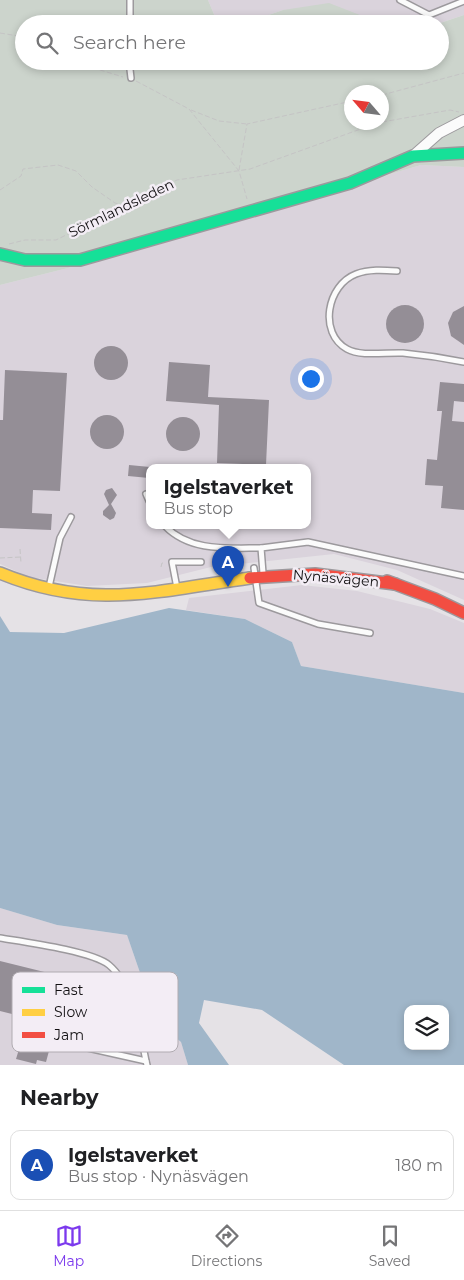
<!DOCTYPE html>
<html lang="en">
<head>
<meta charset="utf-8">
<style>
	body { margin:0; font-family:Montserrat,sans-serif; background:#f2f2f2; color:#202124 }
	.controls { position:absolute; right:15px; bottom:15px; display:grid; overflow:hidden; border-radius:10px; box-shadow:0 2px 8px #0003 }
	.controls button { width:45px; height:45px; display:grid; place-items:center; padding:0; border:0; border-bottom:1px solid #e0e0e0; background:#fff; color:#202124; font:25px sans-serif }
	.compass { position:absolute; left:344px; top:85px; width:45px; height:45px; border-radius:50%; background:#fff; box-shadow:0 2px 8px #0003; rotate:298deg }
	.you { position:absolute; left:310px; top:378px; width:18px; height:18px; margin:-12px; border:4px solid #fff; border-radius:50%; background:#1a73e8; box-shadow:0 0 0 8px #1a73e833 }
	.badge { display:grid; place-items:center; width:32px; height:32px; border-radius:50%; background:#7c3aed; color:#fff; font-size:16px; font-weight:700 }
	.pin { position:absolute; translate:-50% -41px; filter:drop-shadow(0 1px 2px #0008) }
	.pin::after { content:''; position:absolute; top:26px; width:18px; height:15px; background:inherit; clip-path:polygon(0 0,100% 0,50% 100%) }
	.popup { position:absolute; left:146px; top:464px; width:165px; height:65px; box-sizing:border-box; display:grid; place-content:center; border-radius:10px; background:#fff; filter:drop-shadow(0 1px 4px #0005); font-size:16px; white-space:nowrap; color:#757577 }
	.popup b { font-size:19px; color:#202124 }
	.popup::after { content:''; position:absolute; left:50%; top:100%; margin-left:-10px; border:10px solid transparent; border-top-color:#fff }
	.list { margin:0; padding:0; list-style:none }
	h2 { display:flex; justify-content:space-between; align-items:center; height:65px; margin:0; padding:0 20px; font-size:21px }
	h2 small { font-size:16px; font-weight:400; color:#757577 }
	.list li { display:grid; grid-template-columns:32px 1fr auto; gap:15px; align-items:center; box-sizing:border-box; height:70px; margin:0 10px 10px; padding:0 10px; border:1px solid #e0e0e0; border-radius:10px }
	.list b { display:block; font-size:19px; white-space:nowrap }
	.list p { margin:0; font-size:16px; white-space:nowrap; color:#757577 }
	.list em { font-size:16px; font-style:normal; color:#757577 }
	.icon { flex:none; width:28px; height:28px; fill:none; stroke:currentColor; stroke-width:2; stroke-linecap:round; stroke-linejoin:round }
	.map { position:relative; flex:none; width:464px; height:1065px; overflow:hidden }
	.search { position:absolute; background:#fff; box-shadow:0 2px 8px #0003; left:15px; right:15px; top:15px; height:55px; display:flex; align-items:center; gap:12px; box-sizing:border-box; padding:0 18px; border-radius:28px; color:#757577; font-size:19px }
	.sheet { height:145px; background:#fff }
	nav { display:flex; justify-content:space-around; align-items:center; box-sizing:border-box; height:70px; border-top:1px solid #e0e0e0; background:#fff; font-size:14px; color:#757577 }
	nav a { display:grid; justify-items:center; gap:2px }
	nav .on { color:#7c3aed }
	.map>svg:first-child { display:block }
</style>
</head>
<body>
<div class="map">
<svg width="464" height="1065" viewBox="0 0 464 1065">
	<rect width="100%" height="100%" fill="#e5e2e6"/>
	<g fill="#dad3dc" fill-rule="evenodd">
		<path d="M208,0H464V15L437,24H383L369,20L283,10L242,24H218Z"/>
		<path d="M421,165L464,167V600L397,570L334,554L211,567L147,583L87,586L29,577L0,564V285L80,265ZM149,468H307V526H149Z"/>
		<path d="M302,585L357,591L430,609L464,623V693L301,666L292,642L245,619L186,610L189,598Z"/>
		<path d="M0,908L57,925L127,935L157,1022L181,1042L188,1065H0Z"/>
	</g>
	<g fill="#ccd4cc" fill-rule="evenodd">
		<path d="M0,0H208L218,24H24V61H440V24H437L464,15V167L421,165L80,265L0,285ZM352,92H382V122H352Z"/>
		<path d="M329,3L383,24H242L283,10Z"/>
	</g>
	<path fill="#a0b6c9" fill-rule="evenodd" d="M169,608L245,619L292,642L301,666L464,693V1065H344L262,1010L204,1000L199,1023L229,1065H188L181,1042L157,1022L127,935L57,925L0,908V616L10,632L64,633ZM408,1009H445V1046H408Z"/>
	<g fill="#948e96">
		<circle cx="405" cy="324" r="19"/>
		<path d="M464,306V345L451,336L448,323L453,312Z"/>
		<circle cx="111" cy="363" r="17"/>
		<path d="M169,362L210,365L208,397L269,400L266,465L217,463L219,405L166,401Z"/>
		<path d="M5,370L67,373L60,491L33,490L32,513L52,514L51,530L0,528V420H3Z"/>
		<path d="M440,382L464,384V402L454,401L452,421L464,422V510L441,508L443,486L425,485L427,459L437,460L442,411H437Z"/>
		<circle cx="107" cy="432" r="17"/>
		<circle cx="183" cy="434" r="17"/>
		<path d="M129,465L150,467L149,478L128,476Z"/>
		<path d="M112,488L117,495L111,504L116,513L114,518L110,520L103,515V511L109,505L104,494L106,490Z"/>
		<path d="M0,961L105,987L109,1038L56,1025L46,1062L37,1060L36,1064L16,1059L20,1046L28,1048L36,1020L0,1011Z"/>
	</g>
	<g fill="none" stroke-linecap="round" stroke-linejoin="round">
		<g stroke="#9c999d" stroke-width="8">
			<g id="lane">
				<path d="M130,0V24"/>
				<path d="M400,0L429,15L464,1"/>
				<path d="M129,61L131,78"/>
				<path d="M397,271C383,270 369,269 356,274C327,285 318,333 347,349C361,357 387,352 403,353C424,355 444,358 464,362"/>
				<path d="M146,494L149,501"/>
				<path d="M165,526C190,552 228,548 261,548"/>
				<path d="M254,568L259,603L318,624L370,633"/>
				<path d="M263,573L261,548L308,542L464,576"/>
				<path d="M49,587L60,538L71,517"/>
				<path d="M177,588L172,562H201"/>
				<path d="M0,938C24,942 92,951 109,965C133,985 140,1032 146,1061"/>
				<path d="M61,1042L146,1061L147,1065"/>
			</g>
		</g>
		<g stroke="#9c999d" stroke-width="12">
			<path id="street" d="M413,156L439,133L464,120"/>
		</g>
		<g stroke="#9c999d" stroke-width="14">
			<path id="fast" d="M0,254L25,260H80L350,183L413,156L464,153"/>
		</g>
		<g stroke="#9c999d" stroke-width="14">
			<path id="slow" d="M0,573C91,611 157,591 250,578"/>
		</g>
		<g stroke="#9c999d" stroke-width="14">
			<g id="jam">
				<path d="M250,578L315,574L395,584"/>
				<path d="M387,581L435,599L464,613"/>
			</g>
		</g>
		<g stroke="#c5c4c5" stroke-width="1" stroke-dasharray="5 2.5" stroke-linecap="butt">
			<path d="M0,33L24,37"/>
			<path d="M71,61L123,77"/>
			<path d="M136,81L189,109L239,171L247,199"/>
			<path d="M382,95L464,73"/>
			<path d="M191,110L219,121L247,124"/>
			<path d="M382,122L450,110L459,112"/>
			<path d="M239,170L247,124L352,101"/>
			<path d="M0,190L21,176L23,169L58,165L76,171L92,187L115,203L126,206"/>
			<path d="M9,244L25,240H56L177,180L250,169L380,122"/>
			<path d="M20,549L21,563"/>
			<path d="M0,558L21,557"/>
			<path d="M161,567L162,563H164"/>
		</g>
		<use href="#lane" stroke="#fbfbfb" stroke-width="5"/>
		<use href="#street" stroke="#fbfbfb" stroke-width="10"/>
		<use href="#fast" stroke="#16e098" stroke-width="11"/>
		<use href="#slow" stroke="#ffcf43" stroke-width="11"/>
		<use href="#jam" stroke="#f24e42" stroke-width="11"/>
	</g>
	<g text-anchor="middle" stroke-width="5" stroke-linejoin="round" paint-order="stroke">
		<g font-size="14" fill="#121012" stroke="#f3edf5">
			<text transform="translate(121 208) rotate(-26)" y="5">Sörmlandsleden</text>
			<text transform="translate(336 578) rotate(5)" y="5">Nynäsvägen</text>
		</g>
	</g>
	<rect x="12" y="972" width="166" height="80" rx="8" fill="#f3edf5" stroke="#b0abb1" stroke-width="1"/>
	<rect x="22" y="987" width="23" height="6" fill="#16e098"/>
	<rect x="22" y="1009" width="23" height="7" fill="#ffcf43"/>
	<rect x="22" y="1032" width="23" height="6" fill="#f24e42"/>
	<g font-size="14" fill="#121012">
		<text x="54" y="995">Fast</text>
		<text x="54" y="1017">Slow</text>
		<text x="54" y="1040">Jam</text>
	</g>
</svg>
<div class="controls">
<button><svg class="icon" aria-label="layers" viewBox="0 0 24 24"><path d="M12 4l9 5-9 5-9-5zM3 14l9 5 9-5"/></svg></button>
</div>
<svg class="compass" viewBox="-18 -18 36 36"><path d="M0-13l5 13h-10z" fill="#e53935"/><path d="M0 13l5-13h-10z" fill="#757577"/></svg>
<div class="you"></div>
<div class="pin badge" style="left:228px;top:587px;background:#1a4fb4">A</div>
<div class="popup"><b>Igelstaverket</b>Bus stop</div>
<div class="search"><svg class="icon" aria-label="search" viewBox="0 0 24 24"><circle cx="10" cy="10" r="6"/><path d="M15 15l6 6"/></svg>Search here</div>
</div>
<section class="sheet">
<h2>Nearby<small></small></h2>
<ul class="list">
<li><span class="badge" style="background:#1a4fb4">A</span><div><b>Igelstaverket</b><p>Bus stop · Nynäsvägen</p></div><em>180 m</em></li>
</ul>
</section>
<nav>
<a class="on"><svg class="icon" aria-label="map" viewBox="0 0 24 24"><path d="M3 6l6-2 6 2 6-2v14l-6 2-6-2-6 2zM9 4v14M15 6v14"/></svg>Map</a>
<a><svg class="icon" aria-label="directions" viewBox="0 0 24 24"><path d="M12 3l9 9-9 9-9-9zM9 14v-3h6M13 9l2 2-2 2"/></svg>Directions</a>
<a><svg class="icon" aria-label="saved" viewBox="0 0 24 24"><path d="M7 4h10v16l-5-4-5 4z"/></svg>Saved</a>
</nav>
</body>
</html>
